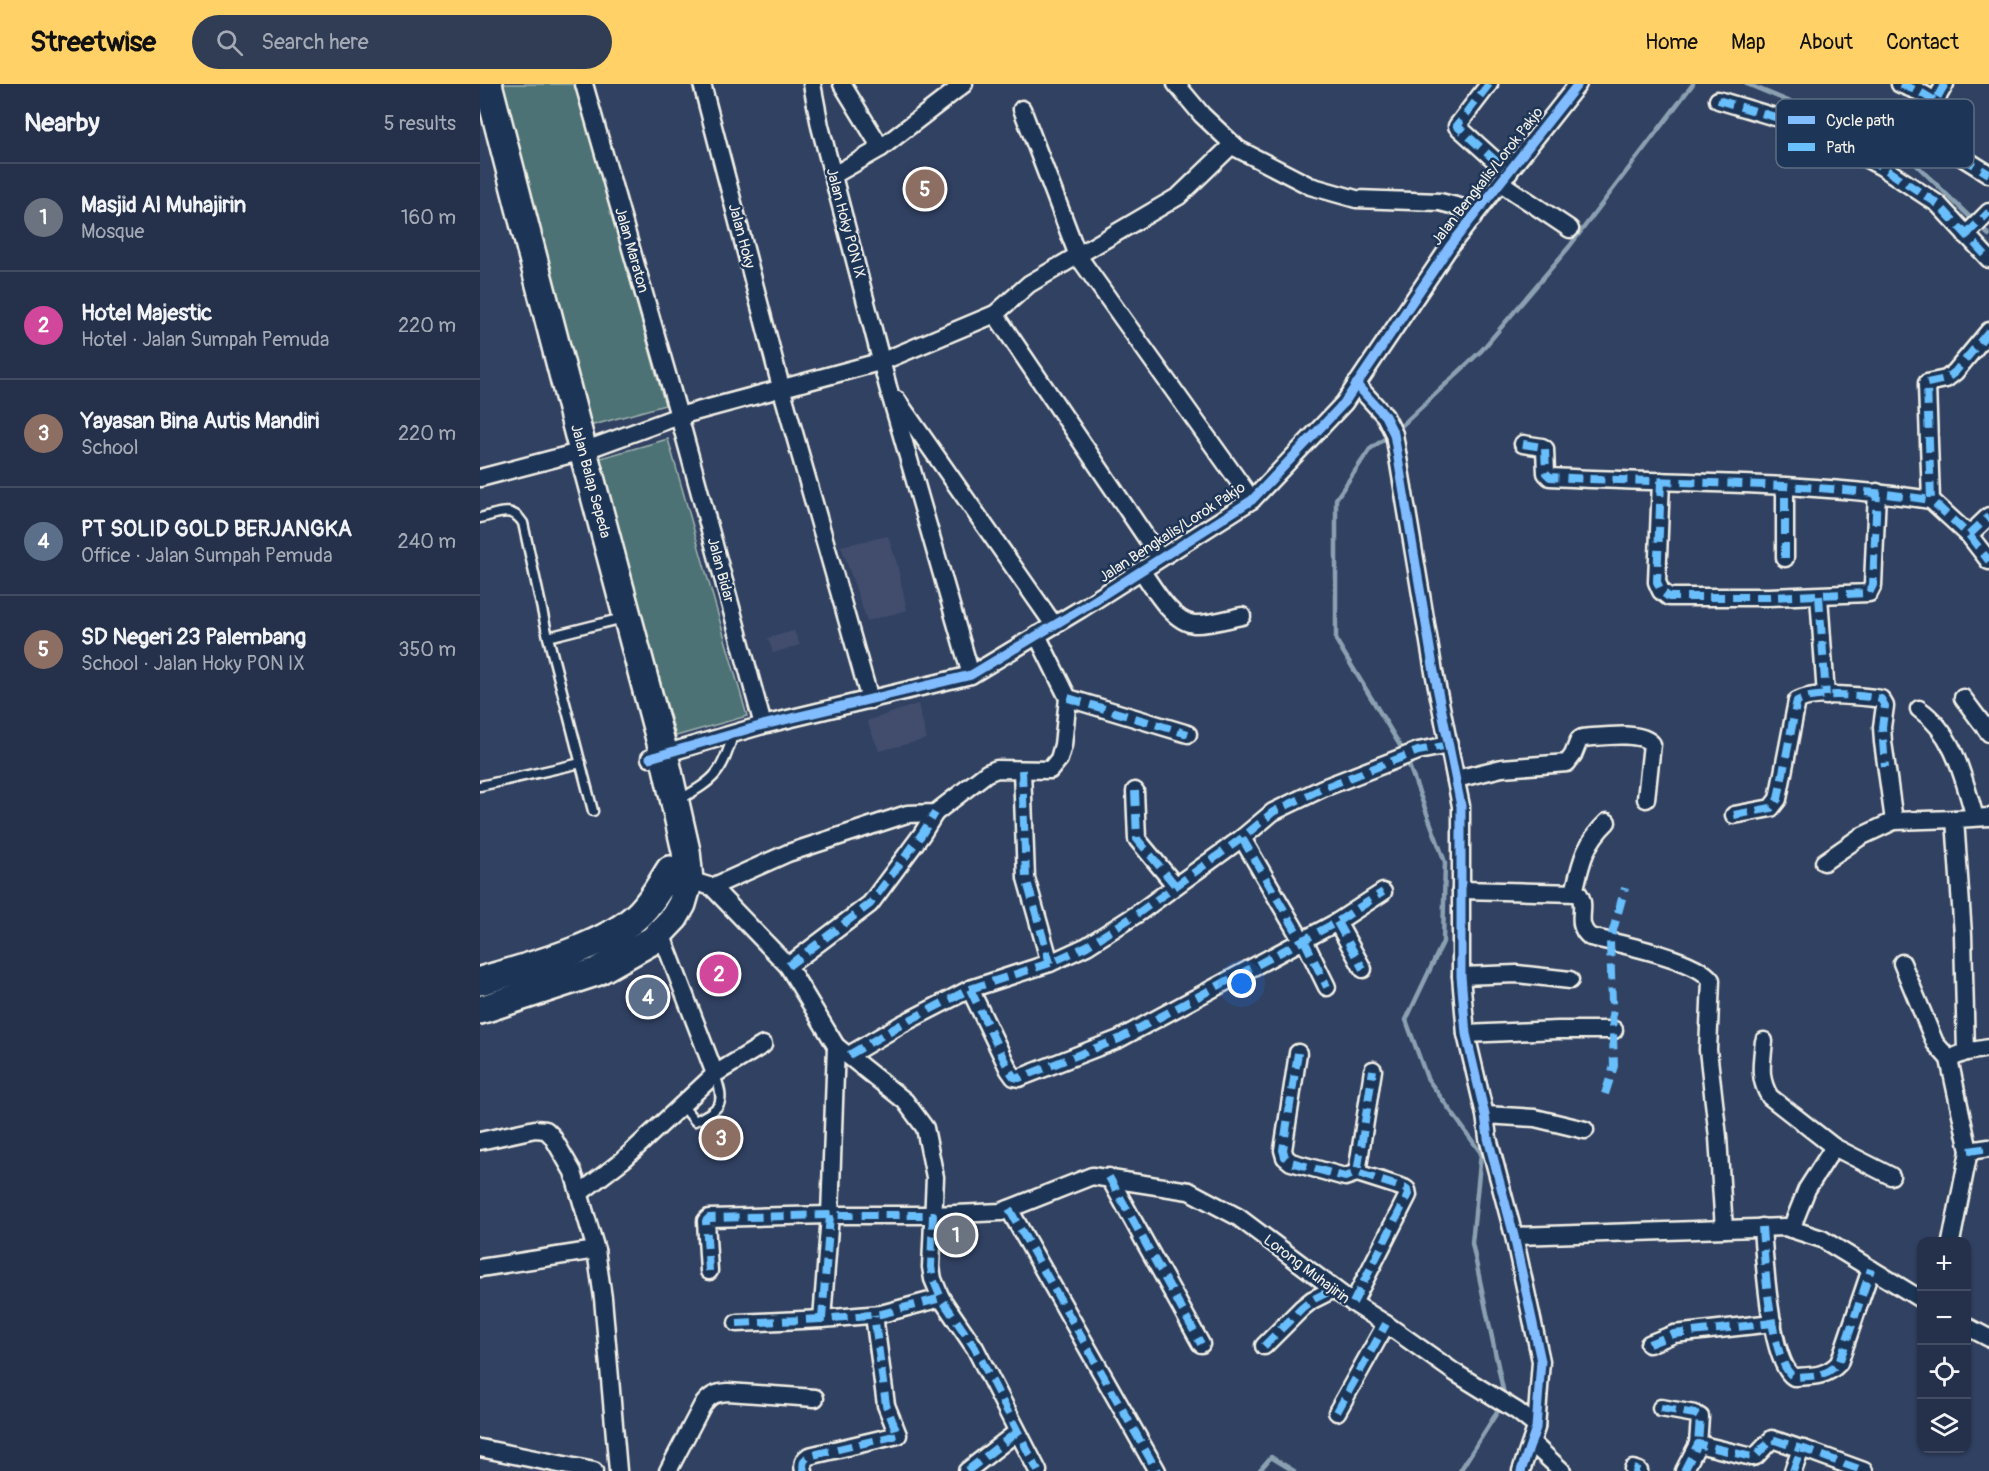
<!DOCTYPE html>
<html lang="en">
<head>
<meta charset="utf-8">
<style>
	body { margin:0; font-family:Pangolin,sans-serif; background:#313d54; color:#f1f3f6 }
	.controls { position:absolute; right:18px; bottom:18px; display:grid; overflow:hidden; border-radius:12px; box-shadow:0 2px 4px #0004 }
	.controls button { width:54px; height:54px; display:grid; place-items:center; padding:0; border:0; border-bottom:2px solid #424c62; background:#25314a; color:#f1f3f6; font:30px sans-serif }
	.you { position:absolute; left:762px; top:900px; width:21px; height:21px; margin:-15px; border:4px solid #fff; border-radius:50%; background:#1a73e8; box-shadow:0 0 0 9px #1a73e833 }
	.badge { display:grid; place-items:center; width:39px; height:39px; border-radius:50%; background:#ffd166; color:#fff; font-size:20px; font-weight:700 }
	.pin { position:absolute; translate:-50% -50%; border:3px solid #fff; box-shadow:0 2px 6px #0006 }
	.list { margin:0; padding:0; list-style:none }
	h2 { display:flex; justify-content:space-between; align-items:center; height:78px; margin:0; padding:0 24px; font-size:26px }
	h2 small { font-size:20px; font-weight:400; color:#a3a9b5 }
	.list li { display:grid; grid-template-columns:39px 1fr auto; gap:18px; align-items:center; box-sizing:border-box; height:108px; padding:0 24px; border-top:2px solid #424c62 }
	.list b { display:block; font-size:22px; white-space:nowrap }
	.list p { margin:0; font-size:20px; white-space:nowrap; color:#a3a9b5 }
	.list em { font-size:20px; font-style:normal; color:#a3a9b5 }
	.icon { flex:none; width:33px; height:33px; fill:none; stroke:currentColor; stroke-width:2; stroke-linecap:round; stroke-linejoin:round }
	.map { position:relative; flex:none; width:1509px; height:1387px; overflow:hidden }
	header { display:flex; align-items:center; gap:36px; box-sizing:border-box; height:84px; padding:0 30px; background:#ffd166; color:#111 }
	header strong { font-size:28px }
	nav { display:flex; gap:33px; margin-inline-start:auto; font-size:21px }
	.search { width:420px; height:54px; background:#313d54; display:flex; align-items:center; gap:15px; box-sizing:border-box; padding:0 21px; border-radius:33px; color:#a3a9b5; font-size:22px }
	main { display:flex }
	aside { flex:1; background:#25314a }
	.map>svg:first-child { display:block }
</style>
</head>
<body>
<header>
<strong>Streetwise</strong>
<div class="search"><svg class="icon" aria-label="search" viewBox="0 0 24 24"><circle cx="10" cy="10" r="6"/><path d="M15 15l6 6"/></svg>Search here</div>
<nav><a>Home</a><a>Map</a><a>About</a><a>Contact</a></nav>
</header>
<main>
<aside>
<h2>Nearby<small>5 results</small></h2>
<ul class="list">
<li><span class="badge" style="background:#6b7280">1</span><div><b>Masjid Al Muhajirin</b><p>Mosque</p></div><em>160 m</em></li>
<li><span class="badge" style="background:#d1479c">2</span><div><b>Hotel Majestic</b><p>Hotel · Jalan Sumpah Pemuda</p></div><em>220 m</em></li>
<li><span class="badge" style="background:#8d6e63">3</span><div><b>Yayasan Bina Autis Mandiri</b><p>School</p></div><em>220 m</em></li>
<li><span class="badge" style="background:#5c6f8a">4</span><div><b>PT SOLID GOLD BERJANGKA</b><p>Office · Jalan Sumpah Pemuda</p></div><em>240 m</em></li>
<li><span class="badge" style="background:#8d6e63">5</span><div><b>SD Negeri 23 Palembang</b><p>School · Jalan Hoky PON IX</p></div><em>350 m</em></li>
</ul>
</aside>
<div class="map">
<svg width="1509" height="1387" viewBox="0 0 1509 1387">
	<rect width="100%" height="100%" fill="#314162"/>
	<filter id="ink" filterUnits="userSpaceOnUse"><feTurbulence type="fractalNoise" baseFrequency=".0167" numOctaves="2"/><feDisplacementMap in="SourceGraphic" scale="12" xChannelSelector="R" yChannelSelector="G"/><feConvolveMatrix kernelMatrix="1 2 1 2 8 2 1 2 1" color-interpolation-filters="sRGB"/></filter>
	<g filter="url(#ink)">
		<g fill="#434d6d">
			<path d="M408,452L417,480L427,526L387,537L361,462Z"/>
			<path d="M314,547L320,561L293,569L288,554Z"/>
			<path d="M438,620L447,655L399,667L387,637Z"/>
		</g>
		<g fill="#4d7274" stroke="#a0b2ae" stroke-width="1.5">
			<path d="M13,0H95L185,321L110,342Z"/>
			<path d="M188,355L267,632L196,652L117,375Z"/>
		</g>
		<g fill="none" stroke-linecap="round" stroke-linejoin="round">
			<g stroke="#8ba1b1" stroke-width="4.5">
				<path d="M1267,0L1417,62L1494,137"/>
				<path d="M1500,143L1509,151"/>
				<path d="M917,346L1002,266L1089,163L1213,0"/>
				<path d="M910,351L890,365L856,415V556L924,668"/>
				<path d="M927,676L965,778L963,858L926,936L947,994L1001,1069L992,1159L1025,1315"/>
				<path d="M779,1387L791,1373L814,1387"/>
				<path d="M980,1387L1021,1322"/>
			</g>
			<g stroke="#f4f1e8" stroke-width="13">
				<g id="lane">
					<path d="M0,434C18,430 31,421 43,439L68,553L113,727"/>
					<path d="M68,553L143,534"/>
					<path d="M0,702L101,679"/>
					<path d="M199,716C235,695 241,691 253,651"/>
					<path d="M201,1020L215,1037C243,1023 245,1020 235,990"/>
				</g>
			</g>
			<g stroke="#f4f1e8" stroke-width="21">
				<g id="street">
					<path d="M104,0L199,332L283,641"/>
					<path d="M222,0L301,303L390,616"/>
					<path d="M332,0L340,42L408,303L491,591"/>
					<path d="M362,0L401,64"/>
					<path d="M696,0L722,31L758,65L830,102L876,115L960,118L980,123L993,134"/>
					<path d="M1009,0L977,42L1029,89"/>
					<path d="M1420,0L1440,8L1455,17"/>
					<path d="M1465,0C1455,17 1441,39 1456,57L1509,90"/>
					<path d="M1238,16L1322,41L1402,83L1458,120L1509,175"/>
					<path d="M542,25L598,172L772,416"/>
					<path d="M354,91L401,64L484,0"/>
					<path d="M1021,99L1090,145"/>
					<path d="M1486,151L1509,128"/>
					<path d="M515,230L680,474"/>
					<path d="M1509,247L1475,288L1466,295L1447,299V301L1451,416L1489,451L1509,477"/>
					<path d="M876,300L905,332L914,350L954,588L981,722V892L986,950L1005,1031L1008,1054L1034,1152L1061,1277L1056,1344L1041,1387"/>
					<path d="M417,316L574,541"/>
					<path d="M1043,360L1062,363L1065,365L1066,389L1070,393C1197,400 1325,397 1451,416"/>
					<path d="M0,394L103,367L199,332L403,277L515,230L549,200L699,112L753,60"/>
					<path d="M1181,397L1177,498L1181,507L1189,513H1289L1389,509L1393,501L1397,408"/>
					<path d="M1489,451L1509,432"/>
					<path d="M1305,474V403"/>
					<path d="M661,486C673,503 692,538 714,540C728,541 747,535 762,532"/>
					<path d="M1339,512L1346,612"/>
					<path d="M588,614L708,650"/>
					<path d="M1483,614L1509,649"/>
					<path d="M1439,625C1475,650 1483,694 1495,733"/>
					<path d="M170,674L283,641L491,591L601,525L772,416L864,319L970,162L1098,0"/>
					<path d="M542,686L546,794L570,879"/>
					<path d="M976,695L1022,684L1087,679L1093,671L1099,656L1102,654C1120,653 1160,646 1172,660L1166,715"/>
					<path d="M655,707L657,755L695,801"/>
					<path d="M1254,731L1291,724L1298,715L1317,617C1334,607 1376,612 1395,614L1401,615L1405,622L1402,643L1403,658L1414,737L1475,735"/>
					<path d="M762,754L822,857"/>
					<path d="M1344,778L1380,753L1414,737"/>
					<path d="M209,796L232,803L308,882L356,962L425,1017L445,1044L455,1093L451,1183L453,1195L461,1214L495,1264L558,1387"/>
					<path d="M232,803L308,769L427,730L455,729L507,689L517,685L570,686L579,675L583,661L588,614L557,551"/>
					<path d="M981,806L1098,809C1109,823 1093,839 1110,853C1137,859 1217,875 1231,896L1228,966L1238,1053L1244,1145"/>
					<path d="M1094,809C1101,779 1104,760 1127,738"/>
					<path d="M857,838L883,885"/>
					<path d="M824,856L847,903"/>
					<path d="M1422,879L1455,959L1469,975L1489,1067L1471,1158"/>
					<path d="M308,882L390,820L442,750L455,729"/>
					<path d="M981,892L1037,890L1090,896"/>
					<path d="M490,905L529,986L534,993L539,994L639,955L857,838L903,808"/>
					<path d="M986,950L1078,946H1134"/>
					<path d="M1284,957C1282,978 1278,995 1290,1013L1354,1063L1411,1092"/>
					<path d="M356,962L350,1131L342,1235L401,1230L461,1214"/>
					<path d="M1486,968L1483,851L1475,735L1509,733"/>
					<path d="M818,969L803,1066L805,1073L811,1078L865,1093L877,1089"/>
					<path d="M369,971L422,940L490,905L570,879L607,862L657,830L762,754L793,728L843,704L938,667L969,661"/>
					<path d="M1476,972L1486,968L1509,964"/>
					<path d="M235,990L283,961"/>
					<path d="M1005,1031L1055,1034L1105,1046"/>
					<path d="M0,1057L55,1045L66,1046L72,1052L93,1088L116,1166L123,1214L138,1387"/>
					<path d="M1489,1067L1509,1064"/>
					<path d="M629,1093L721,1260"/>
					<path d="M100,1109L143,1076L235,990L181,849"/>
					<path d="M529,1125L677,1387"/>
					<path d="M1282,1143C1284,1171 1290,1280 1314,1293C1332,1292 1346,1293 1359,1279L1391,1185"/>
					<path d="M1311,1145L1327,1105L1354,1063"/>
					<path d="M1034,1152L1305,1143L1342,1155L1442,1216"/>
					<path d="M0,1184L116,1166"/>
					<path d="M229,1187L226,1137L229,1134L350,1131H453L521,1128L612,1092L709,1107L758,1133L873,1219L906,1240L974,1288L1037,1327L1056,1342"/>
					<path d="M873,1219L928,1111L927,1106L924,1104L877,1089L893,986"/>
					<path d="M257,1239L342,1235"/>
					<path d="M1486,1242L1509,1254"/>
					<path d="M1169,1260L1194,1250L1293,1239"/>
					<path d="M784,1262L822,1224L832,1216L854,1205"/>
					<path d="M1181,1324L1215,1330L1220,1333L1218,1360"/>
					<path d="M857,1328L906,1240"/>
					<path d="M1052,1359L1082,1387"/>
					<path d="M0,1364L114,1387"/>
					<path d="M1153,1385L1159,1387"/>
					<path d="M188,1387L222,1322C230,1311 235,1309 248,1308L335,1314"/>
					<path d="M324,1387C322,1380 323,1376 329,1372L418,1351L406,1321L394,1231"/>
					<path d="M487,1387L537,1348"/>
					<path d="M1204,1387L1218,1360L1272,1373L1276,1372L1292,1355L1321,1365"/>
					<path d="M1313,1387L1321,1365H1324L1384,1387"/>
				</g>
			</g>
			<g stroke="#f4f1e8" stroke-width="32">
				<g id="primary">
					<path d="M0,897C45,884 130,862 161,828C173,816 181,800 190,786"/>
					<path d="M0,926L116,888L173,856L194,834L202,820L209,796L206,767L184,670L103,367L8,0"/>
				</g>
			</g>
			<use href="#lane" stroke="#1d3557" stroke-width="8"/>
			<use href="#street" stroke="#1d3557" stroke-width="16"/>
			<use href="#primary" stroke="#1d3557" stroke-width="27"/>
			<g stroke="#69befc" stroke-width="8" stroke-dasharray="15 8" stroke-linecap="butt">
				<path d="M1009,0L977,42L1029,89"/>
				<path d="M1420,0L1440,8L1455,17"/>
				<path d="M1465,0C1455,17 1441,39 1456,57L1509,90"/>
				<path d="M1238,16L1322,41L1402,83L1458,120L1509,175"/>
				<path d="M1486,151L1509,128"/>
				<path d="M1509,247L1475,288L1466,295L1447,299V301L1451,416L1489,451L1509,477"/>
				<path d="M1043,360L1062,363L1065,365L1066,389L1070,393C1197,400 1325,397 1451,416"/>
				<path d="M1181,397L1177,498L1181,507L1189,513H1289L1389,509L1393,501L1397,408"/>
				<path d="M1489,451L1509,432"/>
				<path d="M1305,474V403"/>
				<path d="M1339,512L1346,612"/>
				<path d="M588,614L708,650"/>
				<path d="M542,686L546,794L570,879"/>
				<path d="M655,707L657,755L695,801"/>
				<path d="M1254,731L1291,724L1298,715L1316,621L1317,617C1333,608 1383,611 1401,615L1405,622L1402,643L1405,683"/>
				<path d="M762,754L822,857"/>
				<path d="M857,838L883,885"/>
				<path d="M824,856L847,903"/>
				<path d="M308,882L390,820L442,750L455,729"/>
				<path d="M490,905L529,986L534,993L539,994L639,955L857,838L903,808"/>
				<path d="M818,969L803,1066L805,1073L811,1078L865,1093L877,1089"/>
				<path d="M369,971L422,940L490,905L570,879L607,862L657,830L762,754L793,728L843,704L938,667L969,661"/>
				<path d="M1125,1010L1134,982L1130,857L1145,804"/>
				<path d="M1489,1067L1509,1064"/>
				<path d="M629,1093L721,1260"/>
				<path d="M529,1125L677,1387"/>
				<path d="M350,1131L342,1235L401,1230L461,1214"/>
				<path d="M1282,1143C1284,1171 1290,1280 1314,1293C1332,1292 1346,1293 1359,1279L1391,1185"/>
				<path d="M229,1187L226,1137L229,1134L350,1131H453L451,1183L453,1195L461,1214L495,1264L558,1387"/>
				<path d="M873,1219L928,1111L927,1106L924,1104L877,1089L893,986"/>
				<path d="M257,1239L342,1235"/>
				<path d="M1169,1260L1194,1250L1293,1239"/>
				<path d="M784,1262L822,1224L832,1216L854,1205"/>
				<path d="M1181,1324L1215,1330L1220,1333L1218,1360"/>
				<path d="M857,1328L906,1240"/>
				<path d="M1153,1385L1159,1387"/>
				<path d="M324,1387C322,1380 323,1376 329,1372L418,1351L406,1321L394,1231"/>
				<path d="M487,1387L537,1348"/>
				<path d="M1204,1387L1218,1360L1272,1373L1276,1372L1292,1355L1321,1365"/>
				<path d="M1313,1387L1321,1365H1324L1384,1387"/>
			</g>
			<g stroke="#1d3557" stroke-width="13">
				<g id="cycleway">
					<path d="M876,300L905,332L914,350L954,588L981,722V892L986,950L1005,1031L1008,1054L1034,1152L1061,1277L1056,1344L1041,1387"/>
					<path d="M170,674L283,641L491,591L601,525L772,416L864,319L970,162L1098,0"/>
				</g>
			</g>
			<use href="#cycleway" stroke="#80bcff" stroke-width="9"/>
		</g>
	</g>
	<g text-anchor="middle" stroke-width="5" stroke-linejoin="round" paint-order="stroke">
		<g font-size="15" fill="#f4f1e8" stroke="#1d3557">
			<text transform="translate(1007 92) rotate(-52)" y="5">Jalan Bengkalis/Lorok Pakjo</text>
			<text transform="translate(366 139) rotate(75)" y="5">Jalan Hoky PON IX</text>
			<text transform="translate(262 152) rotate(75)" y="5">Jalan Hoky</text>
			<text transform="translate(152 166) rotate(74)" y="5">Jalan Maraton</text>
			<text transform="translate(111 397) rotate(75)" y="5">Jalan Balap Sepeda</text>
			<text transform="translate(692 448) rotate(-33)" y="5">Jalan Bengkalis/Lorok Pakjo</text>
			<text transform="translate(241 486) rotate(75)" y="5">Jalan Bidar</text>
			<text transform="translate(827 1185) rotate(37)" y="5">Lorong Muhajirin</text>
		</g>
	</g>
	<rect x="1296" y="15" width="198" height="69" rx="9" fill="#1d3557" stroke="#5e6d82" stroke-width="1.5"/>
	<rect x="1308" y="32" width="27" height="8" fill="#80bcff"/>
	<rect x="1308" y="59" width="27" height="8" fill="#69befc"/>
	<g font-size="16" fill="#f4f1e8">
		<text x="1346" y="42">Cycle path</text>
		<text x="1346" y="69">Path</text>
	</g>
</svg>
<div class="controls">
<button>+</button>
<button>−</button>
<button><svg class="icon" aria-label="locate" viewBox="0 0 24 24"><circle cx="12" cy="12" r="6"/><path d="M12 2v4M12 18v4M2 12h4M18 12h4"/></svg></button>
<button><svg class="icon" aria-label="layers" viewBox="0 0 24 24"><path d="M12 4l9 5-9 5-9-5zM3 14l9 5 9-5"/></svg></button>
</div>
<div class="you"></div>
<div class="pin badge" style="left:476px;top:1151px;background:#6b7280">1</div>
<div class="pin badge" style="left:239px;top:890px;background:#d1479c">2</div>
<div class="pin badge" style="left:241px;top:1054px;background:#8d6e63">3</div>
<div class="pin badge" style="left:168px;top:913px;background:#5c6f8a">4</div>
<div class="pin badge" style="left:445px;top:105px;background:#8d6e63">5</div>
</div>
</main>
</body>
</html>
